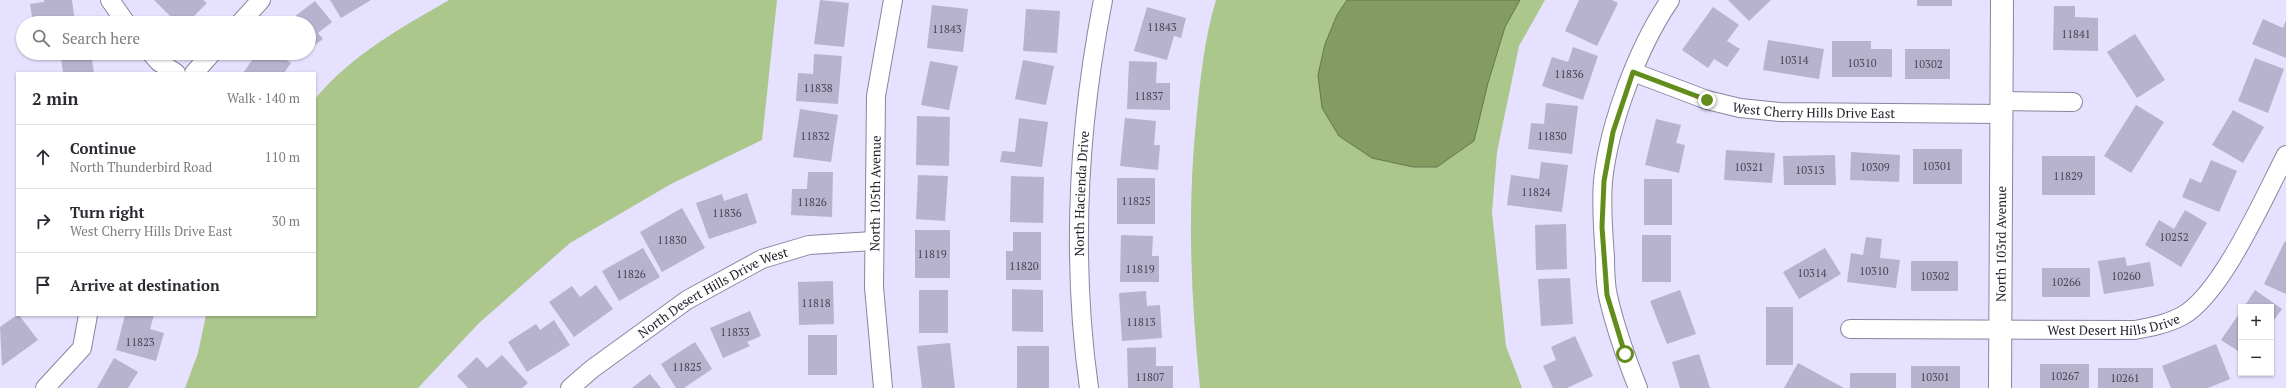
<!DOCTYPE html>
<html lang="en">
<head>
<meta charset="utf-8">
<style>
	body { margin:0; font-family:"PT Serif",serif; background:#f2f2f3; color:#2b2b33 }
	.controls { position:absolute; right:12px; bottom:12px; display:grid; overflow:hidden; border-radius:0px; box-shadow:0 1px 3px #0004 }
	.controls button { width:36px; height:36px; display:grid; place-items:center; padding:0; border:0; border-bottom:1px solid #e1e1e2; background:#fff; color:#2b2b33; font:20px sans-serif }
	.stop { position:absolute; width:12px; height:12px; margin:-9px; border:3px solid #628c1b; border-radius:50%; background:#fff }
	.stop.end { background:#628c1b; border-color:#fff; box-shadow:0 1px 4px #0008 }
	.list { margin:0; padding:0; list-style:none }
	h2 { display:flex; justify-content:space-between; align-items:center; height:52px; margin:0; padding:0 16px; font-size:17px }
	h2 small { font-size:13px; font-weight:400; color:#7c7c81 }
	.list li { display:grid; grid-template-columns:26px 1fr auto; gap:12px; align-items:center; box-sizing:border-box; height:64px; padding:0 16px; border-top:1px solid #e1e1e2 }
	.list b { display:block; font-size:15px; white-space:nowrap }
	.list p { margin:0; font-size:13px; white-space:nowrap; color:#7c7c81 }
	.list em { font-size:13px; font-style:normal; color:#7c7c81 }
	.icon { flex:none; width:22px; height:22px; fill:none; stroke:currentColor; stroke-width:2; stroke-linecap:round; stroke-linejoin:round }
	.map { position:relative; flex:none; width:2286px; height:388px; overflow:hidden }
	.search { position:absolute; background:#fff; box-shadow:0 1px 3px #0004; left:16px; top:16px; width:300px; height:44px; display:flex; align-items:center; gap:10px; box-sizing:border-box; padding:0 14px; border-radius:22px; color:#7c7c81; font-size:15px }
	.panel { position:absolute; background:#fff; box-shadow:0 1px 3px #0004; left:16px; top:72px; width:300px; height:244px; border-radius:0px }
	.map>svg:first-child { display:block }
</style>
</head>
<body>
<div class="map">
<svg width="2286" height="388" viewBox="0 0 2286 388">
	<rect width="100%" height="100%" fill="#e6e1fe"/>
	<g fill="#abc78b">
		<path d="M449,0H777L762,140L671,184L570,243L479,323L418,388H185L198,353L206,315H315V99C351,55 401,28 449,0Z"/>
		<path d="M1216,0H1545L1519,46L1497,152L1492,212L1506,346L1522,388H1200C1191,298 1187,213 1196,122C1200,81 1204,40 1216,0Z"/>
	</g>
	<path fill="#829c62" stroke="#667752" d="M1347,0H1520L1505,27L1488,83L1474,141L1437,167H1413L1372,158L1339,136L1322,108L1318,75L1325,44L1337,15Z"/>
	<g fill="#b7b2ce">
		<path d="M44,0H72L75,23H33L30,4L44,2Z"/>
		<path d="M154,0H203L207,3L187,23H177Z"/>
		<path d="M330,0H371L341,18Z"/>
		<path d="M820,0L849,3L844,47L814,44Z"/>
		<path d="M1579,0H1612L1618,3L1597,46L1565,31Z"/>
		<path d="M1728,0H1771L1749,21Z"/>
		<rect x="1917" y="0" width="35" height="6"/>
		<path d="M315,1L332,22L318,33L323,39L309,49V23H286Z"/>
		<path d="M932,5L968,9L963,52L927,48Z"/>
		<path d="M2054,6H2075V17L2098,18V51L2053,50Z"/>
		<path d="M1147,7L1186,18L1181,38L1174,36L1167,60L1134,51Z"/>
		<path d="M1713,7L1739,25L1727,41L1740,49L1727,67L1714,59L1708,68L1682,50Z"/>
		<path d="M1026,9L1060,11L1057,53L1023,51Z"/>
		<path d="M2263,19L2283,28L2286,20V58L2252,44Z"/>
		<path d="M2135,34L2165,80L2137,98L2107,52Z"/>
		<path d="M1768,40L1824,49L1819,79L1763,70Z"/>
		<path d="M1832,41H1871V49H1892V77H1832Z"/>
		<path d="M1573,47L1598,56L1583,100L1542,86L1552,57L1568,62Z"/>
		<rect x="1905" y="49" width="45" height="30"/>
		<path d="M51,53H91L94,73H63L61,58L52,59Z"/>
		<path d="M257,53H276L291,63L284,73H243Z"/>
		<path d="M814,54L842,56L838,104L796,101L798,73L813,74Z"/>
		<path d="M2255,58L2284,69L2268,113L2238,101Z"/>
		<path d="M1023,60L1054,66L1046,105L1015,99Z"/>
		<path d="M930,61L958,66L949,110L921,105Z"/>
		<path d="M1129,61L1157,62L1156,83H1170V110L1127,109Z"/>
		<path d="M1546,103L1578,106L1572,154L1528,149L1531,123L1544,124Z"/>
		<path d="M2136,105L2164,122L2131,173L2104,156Z"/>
		<path d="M800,109L838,115L831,162L793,157Z"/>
		<path d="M2233,110L2264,127L2243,163L2212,145Z"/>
		<path d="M917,116L950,117L949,166L916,165Z"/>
		<path d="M1019,118L1048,122L1042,167L1000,162L1002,151L1015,152Z"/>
		<path d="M1125,118L1156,121L1154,145H1160L1158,170L1120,166Z"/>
		<path d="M1656,119L1681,125L1676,143L1685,145L1679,173L1645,165Z"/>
		<rect x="1913" y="149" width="49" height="35"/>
		<path d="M1726,150L1775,153L1772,183L1724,180Z"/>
		<path d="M1851,152L1900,155L1899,182L1850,180Z"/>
		<path d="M1835,155L1836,185H1784L1783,156Z"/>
		<rect x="2042" y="156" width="53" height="39"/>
		<path d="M2211,160L2237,171L2219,212L2182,197L2190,178L2201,183Z"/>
		<path d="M1541,162L1568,165L1562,212L1507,205L1511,175L1539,179Z"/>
		<path d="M808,172H833L832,217L791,215L792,189H807Z"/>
		<path d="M918,175L948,176L945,221L916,219Z"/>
		<path d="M1011,176L1044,177L1043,223L1010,222Z"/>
		<rect x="1117" y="178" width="38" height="46"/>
		<rect x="1644" y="179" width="28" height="46"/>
		<path d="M747,193L757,223L709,239L696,203L722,194L724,201Z"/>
		<path d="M682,208L705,248L662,272L640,232Z"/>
		<path d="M2185,210L2207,223L2181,267L2145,245L2159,220L2174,229Z"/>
		<path d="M1566,224L1567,269L1536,270L1535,225Z"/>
		<rect x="915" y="230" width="35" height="48"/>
		<path d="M1013,232H1041V280H1006V251H1013Z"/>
		<path d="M1121,235L1153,236L1152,256H1159V282H1120Z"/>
		<rect x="1642" y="235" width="29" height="47"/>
		<path d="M1866,237L1882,239L1880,258L1900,260L1896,288L1847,282L1851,253L1863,255Z"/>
		<path d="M2285,241L2286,242V294L2264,284Z"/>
		<path d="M643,248L660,277L619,301L602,271Z"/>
		<path d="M1825,248L1841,274L1799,299L1783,272Z"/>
		<path d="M2125,257L2127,266L2150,262L2154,286L2104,294L2098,261Z"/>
		<rect x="1911" y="261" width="47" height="30"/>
		<rect x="2042" y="268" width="48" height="29"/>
		<path d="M1570,278L1573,324L1541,326L1538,279Z"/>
		<path d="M833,281L834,324L799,325L798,282Z"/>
		<path d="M596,285L613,309L574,337L549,302L572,286L580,297Z"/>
		<path d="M1012,289L1043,290V332L1012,331Z"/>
		<rect x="919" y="290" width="29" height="43"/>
		<path d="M1680,290L1696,334L1667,344L1650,301Z"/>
		<path d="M2255,290L2282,309L2271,324V307H2244Z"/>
		<path d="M1146,291L1147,306L1160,305L1162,338L1122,341L1119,293Z"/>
		<rect x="1766" y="307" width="27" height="58"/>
		<path d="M750,311L761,336L747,342L750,346L723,358L710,328Z"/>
		<path d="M2241,311V353L2221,340Z"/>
		<path d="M17,315H19L38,340L2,366L0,327Z"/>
		<path d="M125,315H154L150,329L164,333L156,361L116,350Z"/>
		<path d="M554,320L570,345L527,372L508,342L536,324L540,330Z"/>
		<rect x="808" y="335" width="29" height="40"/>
		<path d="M1575,336L1593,376L1567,388H1553L1543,366L1556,360L1551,347Z"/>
		<path d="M695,342L712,369L684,388H676L661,364Z"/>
		<path d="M950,343L955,388H922L917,346Z"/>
		<path d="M2216,344L2230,379L2208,388H2171L2162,366Z"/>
		<rect x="1017" y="346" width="32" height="42"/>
		<path d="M1156,347V366H1173V388H1128L1127,348Z"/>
		<path d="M1699,354L1710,388H1680L1672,362Z"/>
		<path d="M502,355L528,383L522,388H468L457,376L477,357L487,368Z"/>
		<path d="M114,358L138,372L128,388H97Z"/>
		<path d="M1798,363L1844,388H1784Z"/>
		<rect x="2040" y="364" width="49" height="24"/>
		<rect x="1911" y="366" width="49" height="22"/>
		<rect x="2098" y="368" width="55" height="20"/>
		<rect x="1850" y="373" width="46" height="15"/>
		<path d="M650,374L661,388H632Z"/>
	</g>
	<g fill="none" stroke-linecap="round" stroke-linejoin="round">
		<g stroke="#8a859f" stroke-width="20">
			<g id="minor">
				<path d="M110,0L126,23"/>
				<path d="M240,23L261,0"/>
				<path d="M151,53L159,62L176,73"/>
				<path id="s1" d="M1633,72L1707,100L1740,108L1780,112L2001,114"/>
				<path d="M194,73L212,53"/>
				<path d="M2001,101L2073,102"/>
				<path id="s2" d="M1850,329L2135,330C2151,327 2167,324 2182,316C2222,294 2264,197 2286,155"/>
				<path d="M45,388L82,348L88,315"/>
				<path id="s3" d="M570,388L592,369L687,300L762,259L809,245L873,241"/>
				<path id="s4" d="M883,388L874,287L876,96L893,0"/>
				<path id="s5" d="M1089,388C1071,259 1078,128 1103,0"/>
				<path d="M1638,388C1626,358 1615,327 1608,296C1605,283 1605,269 1605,257C1603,232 1601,206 1603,181C1609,124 1638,47 1670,0"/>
			</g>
		</g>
		<g stroke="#8a859f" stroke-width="24">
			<g id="tertiary">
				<path id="s6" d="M2000,388L2002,0"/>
			</g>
		</g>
		<use href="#minor" stroke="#fff" stroke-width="18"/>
		<use href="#tertiary" stroke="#fff" stroke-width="22"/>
	</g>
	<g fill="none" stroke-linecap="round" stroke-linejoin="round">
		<path stroke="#628c1b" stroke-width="5" d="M1625,354L1607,295L1602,227L1604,181L1613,132L1633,72L1707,100"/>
	</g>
	<g text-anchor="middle" stroke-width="3" stroke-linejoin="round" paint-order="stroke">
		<g font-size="11" fill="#484554">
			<text x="1162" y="31">11843</text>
			<text x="947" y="33">11843</text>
			<text x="2076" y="38">11841</text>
			<text x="1794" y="64">10314</text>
			<text x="1862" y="67">10310</text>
			<text x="1928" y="68">10302</text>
			<text x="1569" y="78">11836</text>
			<text x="818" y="92">11838</text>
			<text x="1149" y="100">11837</text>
			<text x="815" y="140">11832</text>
			<text x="1552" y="140">11830</text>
			<text x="1937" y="170">10301</text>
			<text x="1749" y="171">10321</text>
			<text x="1875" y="171">10309</text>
			<text x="1810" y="174">10313</text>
			<text x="2068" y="180">11829</text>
			<text x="1536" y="196">11824</text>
			<text x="1136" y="205">11825</text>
			<text x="812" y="206">11826</text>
			<text x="727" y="217">11836</text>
			<text x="2174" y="241">10252</text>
			<text x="672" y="244">11830</text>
			<text x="932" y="258">11819</text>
			<text x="1024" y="270">11820</text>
			<text x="1140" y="273">11819</text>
			<text x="1874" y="275">10310</text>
			<text x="1812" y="277">10314</text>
			<text x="631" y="278">11826</text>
			<text x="1935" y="280">10302</text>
			<text x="2126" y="280">10260</text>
			<text x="2066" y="286">10266</text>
			<text x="816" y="307">11818</text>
			<text x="1141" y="326">11813</text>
			<text x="735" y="336">11833</text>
			<text x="140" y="346">11823</text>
			<text x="687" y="371">11825</text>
			<text x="2065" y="380">10267</text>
			<text x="1150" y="381">11807</text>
			<text x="1935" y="381">10301</text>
			<text x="2125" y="382">10261</text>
		</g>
		<g font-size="13" fill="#23212b" stroke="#f3f1fd">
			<text dy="5" stroke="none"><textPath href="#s1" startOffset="187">West Cherry Hills Drive East</textPath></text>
			<text dy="5" stroke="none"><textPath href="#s4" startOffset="195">North 105th Avenue</textPath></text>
			<text dy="5" stroke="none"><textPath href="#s5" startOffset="195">North Hacienda Drive</textPath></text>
			<text dy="5" stroke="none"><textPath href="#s6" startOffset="144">North 103rd Avenue</textPath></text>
			<text dy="5" stroke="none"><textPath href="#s3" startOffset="173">North Desert Hills Drive West</textPath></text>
			<text dy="5" stroke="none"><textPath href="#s2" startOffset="264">West Desert Hills Drive</textPath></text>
		</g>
	</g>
</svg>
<div class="controls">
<button>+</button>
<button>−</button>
</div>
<div class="stop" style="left:1625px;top:354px"></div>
<div class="stop end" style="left:1707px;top:100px"></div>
<div class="search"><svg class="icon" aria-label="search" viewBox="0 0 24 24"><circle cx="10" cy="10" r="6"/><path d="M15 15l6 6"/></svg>Search here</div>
<section class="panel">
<h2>2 min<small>Walk · 140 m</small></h2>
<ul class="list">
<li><svg class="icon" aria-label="ahead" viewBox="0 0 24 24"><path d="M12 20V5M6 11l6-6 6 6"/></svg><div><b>Continue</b><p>North Thunderbird Road</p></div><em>110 m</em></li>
<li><svg class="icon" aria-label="right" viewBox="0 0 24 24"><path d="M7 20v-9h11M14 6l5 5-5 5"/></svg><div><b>Turn right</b><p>West Cherry Hills Drive East</p></div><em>30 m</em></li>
<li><svg class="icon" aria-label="arrive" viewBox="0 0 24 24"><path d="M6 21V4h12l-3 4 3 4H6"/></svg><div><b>Arrive at destination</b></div></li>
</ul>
</section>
</div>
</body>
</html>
